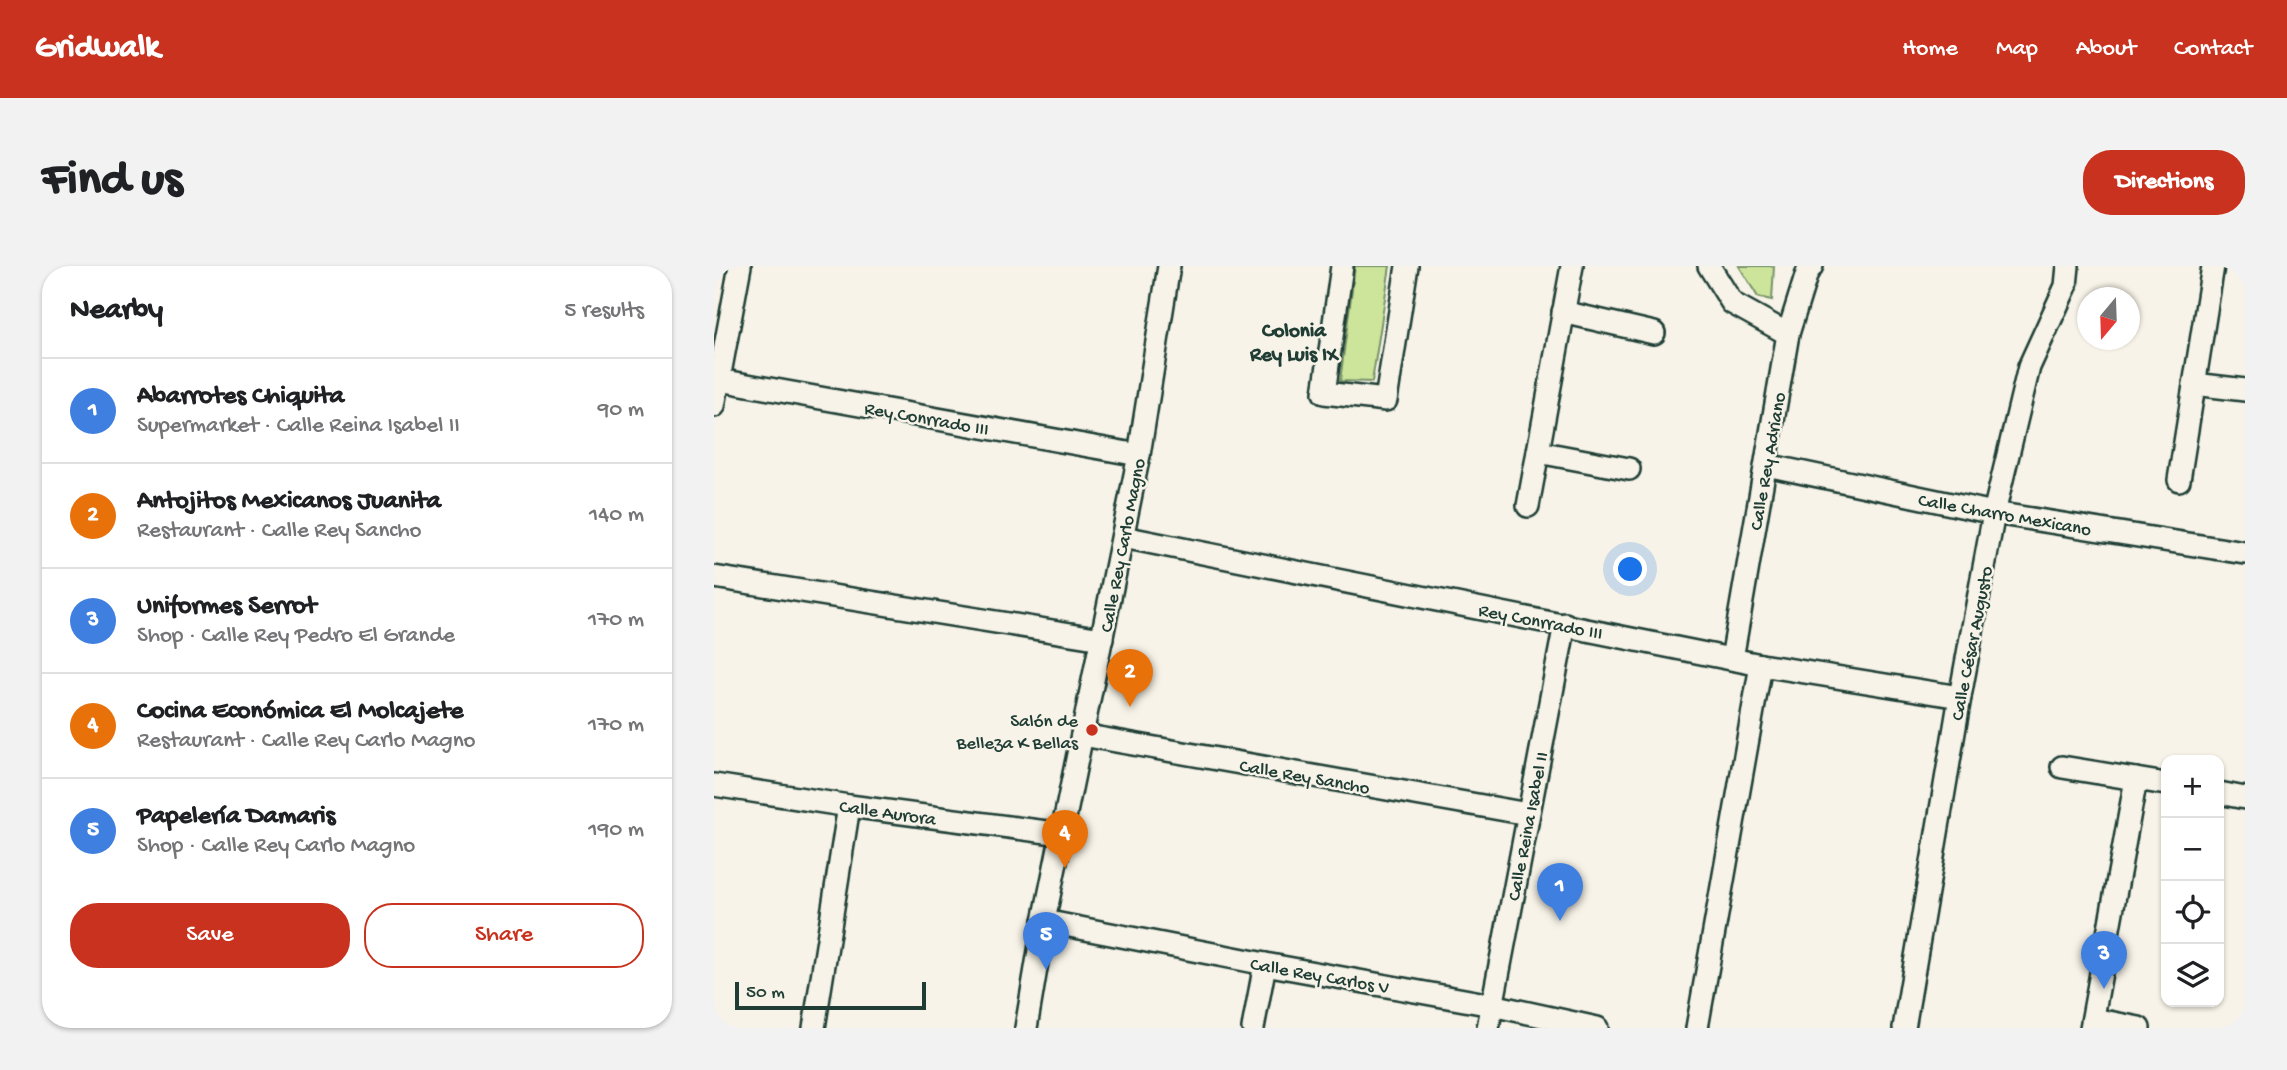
<!DOCTYPE html>
<html lang="en">
<head>
<meta charset="utf-8">
<style>
	body { margin:0; font-family:"Gochi Hand",sans-serif; background:#f2f2f2; color:#202124 }
	.controls { position:absolute; right:21px; bottom:21px; display:grid; overflow:hidden; border-radius:14px; box-shadow:0 2px 5px #0004 }
	.controls button { width:63px; height:63px; display:grid; place-items:center; padding:0; border:0; border-bottom:2px solid #e0e0e0; background:#fff; color:#202124; font:35px sans-serif }
	.compass { position:absolute; left:1363px; top:21px; width:63px; height:63px; border-radius:50%; background:#fff; box-shadow:0 2px 5px #0004; rotate:199deg }
	.scale { position:absolute; left:21px; bottom:18px; width:191px; box-sizing:border-box; padding-left:7px; border:4px solid #1f3d34; border-top:0; font-size:19px; line-height:24px; white-space:nowrap; color:#1f3d34; -webkit-text-stroke:5px #f7f3e8; paint-order:stroke }
	.you { position:absolute; left:917px; top:304px; width:24px; height:24px; margin:-18px; border:5px solid #fff; border-radius:50%; background:#1a73e8; box-shadow:0 0 0 10px #1a73e833 }
	.badge { display:grid; place-items:center; width:46px; height:46px; border-radius:50%; background:#c8321e; color:#fff; font-size:23px; font-weight:700 }
	.pin { position:absolute; translate:-50% -58px; filter:drop-shadow(0 2px 4px #0008) }
	.pin::after { content:''; position:absolute; top:37px; width:24px; height:21px; background:inherit; clip-path:polygon(0 0,100% 0,50% 100%) }
	.list { margin:0; padding:0; list-style:none }
	h2 { display:flex; justify-content:space-between; align-items:center; height:91px; margin:0; padding:0 28px; font-size:30px }
	h2 small { font-size:23px; font-weight:400; color:#757577 }
	.list li { display:grid; grid-template-columns:46px 1fr auto; gap:21px; align-items:center; box-sizing:border-box; height:105px; padding:0 28px; border-top:2px solid #e0e0e0 }
	.list b { display:block; font-size:26px; white-space:nowrap }
	.list p { margin:0; font-size:23px; white-space:nowrap; color:#757577 }
	.list em { font-size:23px; font-style:normal; color:#757577 }
	.actions { display:flex; gap:14px; padding:21px 28px }
	.actions a { flex:1; padding:16px 0; border:2px solid #c8321e; border-radius:28px; text-align:center; font-size:24px; color:#c8321e }
	.actions .main { background:#c8321e; color:#fff }
	.icon { flex:none; width:38px; height:38px; fill:none; stroke:currentColor; stroke-width:2; stroke-linecap:round; stroke-linejoin:round }
	.map { position:relative; flex:none; width:1531px; height:762px; overflow:hidden; border-radius:28px }
	header { display:flex; align-items:center; gap:42px; box-sizing:border-box; height:98px; padding:0 35px; background:#c8321e; color:#fff }
	header strong { font-size:33px }
	nav { display:flex; gap:38px; margin-inline-start:auto; font-size:24px }
	.intro { display:flex; align-items:center; justify-content:space-between; box-sizing:border-box; height:168px; padding:0 42px }
	h1 { margin:0; font-size:49px }
	.button { padding:18px 32px; border-radius:28px; background:#c8321e; color:#fff; font-size:24px; font-weight:700 }
	main { display:flex; gap:42px; padding:0 42px }
	aside { flex:1; background:#fff; border-radius:28px; box-shadow:0 2px 5px #0004 }
	.map>svg:first-child { display:block }
</style>
</head>
<body>
<header>
<strong>Gridwalk</strong>
<nav><a>Home</a><a>Map</a><a>About</a><a>Contact</a></nav>
</header>
<div class="intro"><h1>Find us</h1><a class="button">Directions</a></div>
<main>
<aside>
<h2>Nearby<small>5 results</small></h2>
<ul class="list">
<li><span class="badge" style="background:#3f7fe0">1</span><div><b>Abarrotes Chiquita</b><p>Supermarket · Calle Reina Isabel II</p></div><em>90 m</em></li>
<li><span class="badge" style="background:#e8710a">2</span><div><b>Antojitos Mexicanos Juanita</b><p>Restaurant · Calle Rey Sancho</p></div><em>140 m</em></li>
<li><span class="badge" style="background:#3f7fe0">3</span><div><b>Uniformes Serrot</b><p>Shop · Calle Rey Pedro El Grande</p></div><em>170 m</em></li>
<li><span class="badge" style="background:#e8710a">4</span><div><b>Cocina Económica El Molcajete</b><p>Restaurant · Calle Rey Carlo Magno</p></div><em>170 m</em></li>
<li><span class="badge" style="background:#3f7fe0">5</span><div><b>Papelería Damaris</b><p>Shop · Calle Rey Carlo Magno</p></div><em>190 m</em></li>
</ul>
<div class="actions"><a class="main">Save</a><a>Share</a></div>
</aside>
<div class="map">
<svg width="1531" height="762" viewBox="0 0 1531 762">
	<rect width="100%" height="100%" fill="#f7f3e8"/>
	<filter id="ink" filterUnits="userSpaceOnUse"><feTurbulence type="fractalNoise" baseFrequency=".0143" numOctaves="2"/><feDisplacementMap in="SourceGraphic" scale="14" xChannelSelector="R" yChannelSelector="G"/><feConvolveMatrix kernelMatrix="1 2 1 2 8 2 1 2 1" color-interpolation-filters="sRGB"/></filter>
	<g filter="url(#ink)">
		<g fill="#cde59b" stroke="#769168" stroke-width="2">
			<path d="M641,0H676L658,116L626,115Z"/>
			<path d="M1025,0H1060L1058,34L1044,31Z"/>
		</g>
		<g fill="none" stroke-linecap="round" stroke-linejoin="round">
			<g stroke="#1f3d34" stroke-width="26">
				<g id="street">
					<path d="M628,0L610,127L672,134L693,0"/>
					<path d="M995,0L1018,37L1074,68"/>
					<path d="M849,46L940,67"/>
					<path d="M0,113L425,189"/>
					<path d="M1480,118L1531,124"/>
					<path d="M0,140L26,0"/>
					<path d="M824,186L915,203"/>
					<path d="M1052,199L1280,247L1531,287"/>
					<path d="M1465,214L1499,0"/>
					<path d="M814,240L858,0"/>
					<path d="M409,271L1047,399L1246,431"/>
					<path d="M0,311L388,373"/>
					<path d="M1018,393L1074,68L1093,7L1098,0"/>
					<path d="M368,469L814,548"/>
					<path d="M1348,501L1452,518"/>
					<path d="M0,519L135,540L348,568"/>
					<path d="M1505,527L1531,532"/>
					<path d="M330,655L551,698L778,739L883,762"/>
					<path d="M1379,753L1425,762"/>
					<path d="M100,762L135,540"/>
					<path d="M312,762L330,655L425,189L455,0"/>
					<path d="M539,762L551,698"/>
					<path d="M774,762L851,358"/>
					<path d="M983,762L1047,399"/>
					<path d="M1190,762L1246,431L1280,247L1315,101L1352,20L1354,0"/>
					<path d="M1377,762L1422,513"/>
				</g>
			</g>
			<use href="#street" stroke="#f7f3e8" stroke-width="21"/>
		</g>
	</g>
	<circle fill="#c8321e" stroke="#f7f3e8" stroke-width="2.5" cx="378" cy="464" r="7"/>
	<g text-anchor="middle" stroke-width="5" stroke-linejoin="round" paint-order="stroke">
		<g font-size="19" fill="#1f3d34" stroke="#f7f3e8">
			<text transform="translate(213 151) rotate(10)" y="7">Rey Conrrado III</text>
			<text transform="translate(1052 195) rotate(-80)" y="7">Calle Rey Adriano</text>
			<text transform="translate(1291 247) rotate(10)" y="7">Calle Charro Mexicano</text>
			<text transform="translate(407 279) rotate(-79)" y="7">Calle Rey Carlo Magno</text>
			<text transform="translate(827 354) rotate(11)" y="7">Rey Conrrado III</text>
			<text transform="translate(1256 377) rotate(-79)" y="7">Calle César Augusto</text>
			<text transform="translate(591 509) rotate(10)" y="7">Calle Rey Sancho</text>
			<text transform="translate(174 545) rotate(8)" y="7">Calle Aurora</text>
			<text transform="translate(812 560) rotate(-79)" y="7">Calle Reina Isabel II</text>
			<text transform="translate(606 708) rotate(10)" y="7">Calle Rey Carlos V</text>
		</g>
		<g font-size="19" fill="#1f3d34" stroke="#f7f3e8" text-anchor="end">
			<text x="364" y="460">Salón de<tspan x="364" dy="22">Belleza K Bellas</tspan></text>
		</g>
		<g font-size="21" font-weight="bold" fill="#1f3d34" stroke="#f7f3e8">
			<text x="580" y="70">Colonia<tspan x="580" dy="24">Rey Luis IX</tspan></text>
		</g>
	</g>
</svg>
<div class="controls">
<button>+</button>
<button>−</button>
<button><svg class="icon" aria-label="locate" viewBox="0 0 24 24"><circle cx="12" cy="12" r="6"/><path d="M12 2v4M12 18v4M2 12h4M18 12h4"/></svg></button>
<button><svg class="icon" aria-label="layers" viewBox="0 0 24 24"><path d="M12 4l9 5-9 5-9-5zM3 14l9 5 9-5"/></svg></button>
</div>
<svg class="compass" viewBox="-18 -18 36 36"><path d="M0-13l5 13h-10z" fill="#e53935"/><path d="M0 13l5-13h-10z" fill="#757577"/></svg>
<div class="scale">50 m</div>
<div class="you"></div>
<div class="pin badge" style="left:846px;top:655px;background:#3f7fe0">1</div>
<div class="pin badge" style="left:416px;top:441px;background:#e8710a">2</div>
<div class="pin badge" style="left:1390px;top:723px;background:#3f7fe0">3</div>
<div class="pin badge" style="left:351px;top:602px;background:#e8710a">4</div>
<div class="pin badge" style="left:332px;top:704px;background:#3f7fe0">5</div>
</div>
</main>
</body>
</html>
